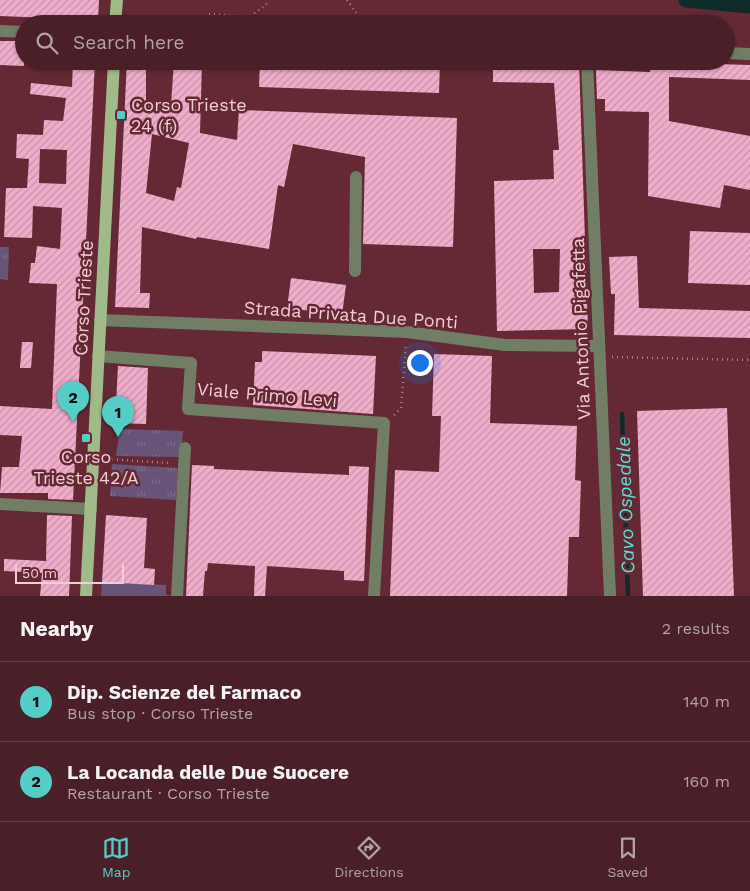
<!DOCTYPE html>
<html lang="en">
<head>
<meta charset="utf-8">
<style>
	body { margin:0; font-family:"Work Sans",sans-serif; background:#552c34; color:#f1f3f6 }
	.scale { position:absolute; left:15px; bottom:12px; width:109px; box-sizing:border-box; padding-left:5px; border:2px solid #f2cdd1; border-top:0; font-size:14px; line-height:18px; white-space:nowrap; color:#f2cdd1; -webkit-text-stroke:4px #642935; paint-order:stroke }
	.you { position:absolute; left:419px; top:362px; width:18px; height:18px; margin:-12px; border:4px solid #fff; border-radius:50%; background:#1a73e8; box-shadow:0 0 0 8px #1a73e833 }
	.badge { display:grid; place-items:center; width:32px; height:32px; border-radius:50%; background:#54cdc7; color:#111; font-size:16px; font-weight:700 }
	.pin { position:absolute; translate:-50% -41px; filter:drop-shadow(0 1px 2px #0008) }
	.pin::after { content:''; position:absolute; top:26px; width:18px; height:15px; background:inherit; clip-path:polygon(0 0,100% 0,50% 100%) }
	.list { margin:0; padding:0; list-style:none }
	h2 { display:flex; justify-content:space-between; align-items:center; height:65px; margin:0; padding:0 20px; font-size:21px }
	h2 small { font-size:16px; font-weight:400; color:#b2a2a8 }
	.list li { display:grid; grid-template-columns:32px 1fr auto; gap:15px; align-items:center; box-sizing:border-box; height:80px; padding:0 20px; border-top:1px solid #623d45 }
	.list b { display:block; font-size:19px; white-space:nowrap }
	.list p { margin:0; font-size:16px; white-space:nowrap; color:#b2a2a8 }
	.list em { font-size:16px; font-style:normal; color:#b2a2a8 }
	.icon { flex:none; width:28px; height:28px; fill:none; stroke:currentColor; stroke-width:2; stroke-linecap:round; stroke-linejoin:round }
	.map { position:relative; flex:none; width:750px; height:596px; overflow:hidden }
	.search { position:absolute; background:#4b1f28; box-shadow:0 1px 4px #0004; left:15px; right:15px; top:15px; height:55px; display:flex; align-items:center; gap:12px; box-sizing:border-box; padding:0 18px; border-radius:28px; color:#b2a2a8; font-size:19px }
	.sheet { height:225px; background:#4b1f28 }
	nav { display:flex; justify-content:space-around; align-items:center; box-sizing:border-box; height:70px; border-top:1px solid #623d45; background:#4b1f28; font-size:14px; color:#b2a2a8 }
	nav a { display:grid; justify-items:center; gap:2px }
	nav .on { color:#54cdc7 }
	.map>svg:first-child { display:block }
</style>
</head>
<body>
<div class="map">
<svg width="750" height="596" viewBox="0 0 750 596">
	<defs>
		<pattern id="grass-tufts" width="24" height="20" patternUnits="userSpaceOnUse" patternTransform="scale(1.25)"><rect width="24" height="20" fill="#685478"/><path d="M3 7l-1-3M5 7V3M7 7l1-3M15 17l-1-3M17 17v-4M19 17l1-3" fill="none" stroke="#7e6b8a"/></pattern>
		<pattern id="building-hatch" width="6" height="6" patternUnits="userSpaceOnUse" patternTransform="scale(1.25)"><rect width="6" height="6" fill="#efadcb"/><path d="M-1 1l2-2M0 6l6-6M5 7l2-2" fill="none" stroke="#c691a8"/></pattern>
	</defs>
	<rect width="100%" height="100%" fill="#642935"/>
	<g fill="url(#grass-tufts)">
		<path d="M0,247H9L8,280L0,279Z"/>
		<path d="M120,429L183,431L181,457L116,456Z"/>
		<path d="M112,464L178,468L176,500L110,496Z"/>
	</g>
	<path fill="#685478" d="M102,582L166,585V595L176,596H101Z"/>
	<g fill="none" stroke-linecap="round" stroke-linejoin="round">
		<path stroke="#0e2a29" stroke-width="4.5" d="M622,414L628,596"/>
		<path stroke="#0e2a29" stroke-width="15" d="M686,0L750,6"/>
	</g>
	<g fill="url(#building-hatch)" fill-rule="evenodd">
		<path d="M0,0H99L98,20L0,16Z"/>
		<path d="M0,41H24V66L0,65Z"/>
		<path d="M73,61H95L73,500L48,499V493H0L2,467H19L22,436L0,435V406L52,409L57,284L29,283L31,263H35L37,246L60,249L62,208L33,206L32,238L4,237L6,188H27L29,159L16,158L17,134L43,135L44,120L63,121L66,98L30,94L31,83L72,87ZM40,149L67,150L66,184L39,183Z"/>
		<path d="M127,61H146V100L171,104L174,61H202L200,133L237,140L239,110L457,118L453,247L363,244L365,157L293,144L284,187L278,185L269,249L197,237L196,239L142,227L140,293H150L149,308L115,307ZM152,134L189,143L181,188L177,187L174,201L146,193Z"/>
		<path d="M260,61H440L439,93L259,87Z"/>
		<path d="M493,61H579L588,329L497,331L494,181L554,179L553,150H559L554,83L493,82ZM533,249H560L559,292L534,293Z"/>
		<path d="M651,62L750,65V80L669,77V121L750,136V190L724,185L720,208L648,196L649,112L605,111V99H597L596,70L650,72Z"/>
		<path d="M690,231L750,233V285L688,283Z"/>
		<path d="M637,256L639,308L750,311V338L614,335L615,294H611L609,257Z"/>
		<path d="M291,278L346,285L342,315L287,308Z"/>
		<path d="M22,342H33L31,368H20Z"/>
		<path d="M262,351L376,356L373,414L253,405L255,362H262Z"/>
		<path d="M434,354L492,356L490,423L577,426L575,480L581,481L579,537H569L567,596H390L395,470L439,472L441,416H432Z"/>
		<path d="M118,366L148,368L146,424L115,423Z"/>
		<path d="M727,408L734,596H643L637,411Z"/>
		<path d="M192,465L214,466V469L349,475V466L369,467L364,581L344,580V571L267,566L265,596H254L255,566L208,563L207,571H205L203,596H186Z"/>
		<path d="M47,515L72,516L69,596H40L42,573L4,571V559L46,561Z"/>
		<path d="M106,515L147,518L144,568L155,569L154,585L102,582Z"/>
	</g>
	<g fill="none" stroke-linecap="round" stroke-linejoin="round">
		<g stroke="#b2838a" stroke-width="2.5" stroke-dasharray="1 4" stroke-linecap="butt">
			<path d="M347,0L364,24"/>
			<path d="M209,14L252,17L255,24"/>
			<path d="M250,16L266,5L268,0"/>
			<path d="M612,357L750,360"/>
			<path d="M394,415L401,408L406,344"/>
			<path d="M107,459L170,463"/>
		</g>
		<g stroke="#717e66" stroke-width="12">
			<path d="M478,24H481"/>
			<path d="M0,31L24,32"/>
			<path d="M726,53L750,54"/>
			<path d="M587,61L610,596"/>
			<path d="M355,271L356,177"/>
			<path d="M100,320L407,332L505,345L599,346"/>
			<path d="M98,356L191,363L188,409L384,423L374,596"/>
			<path d="M0,504L91,509"/>
			<path d="M177,596L185,448"/>
		</g>
		<g stroke="#a1ba89" stroke-width="12">
			<path d="M115,24L117,0"/>
			<path d="M86,596L114,61"/>
		</g>
	</g>
	<g fill="#54cdc7" stroke="#642935" stroke-width="2">
		<rect x="116" y="110" width="10" height="10" rx="2.5"/>
		<rect x="81" y="433" width="10" height="10" rx="2.5"/>
	</g>
	<g text-anchor="middle" stroke-width="5" stroke-linejoin="round" paint-order="stroke">
		<g font-size="18" fill="#f2cdd1" stroke="#642935" text-anchor="start">
			<text x="131" y="111">Corso Trieste<tspan x="131" dy="21">24 (f)</tspan></text>
			<text x="86" y="463" text-anchor="middle">Corso<tspan x="86" dy="21">Trieste 42/A</tspan></text>
		</g>
		<g font-size="18" fill="#f2cdd1" stroke="#642935">
			<text transform="translate(84 298) rotate(-87)" y="6">Corso Trieste</text>
			<text transform="translate(351 315) rotate(4)" y="6">Strada Privata Due Ponti</text>
			<text transform="translate(581 329) rotate(-92)" y="6">Via Antonio Pigafetta</text>
			<text transform="translate(267 395) rotate(5)" y="6">Viale Primo Levi</text>
		</g>
		<g font-size="19" font-style="italic" fill="#5bded7" stroke="#642935">
			<text transform="translate(625 505) rotate(-92)" y="7">Cavo Ospedale</text>
		</g>
	</g>
</svg>
<div class="scale">50 m</div>
<div class="you"></div>
<div class="pin badge" style="left:118px;top:437px">1</div>
<div class="pin badge" style="left:73px;top:422px">2</div>
<div class="search"><svg class="icon" aria-label="search" viewBox="0 0 24 24"><circle cx="10" cy="10" r="6"/><path d="M15 15l6 6"/></svg>Search here</div>
</div>
<section class="sheet">
<h2>Nearby<small>2 results</small></h2>
<ul class="list">
<li><span class="badge">1</span><div><b>Dip. Scienze del Farmaco</b><p>Bus stop · Corso Trieste</p></div><em>140 m</em></li>
<li><span class="badge">2</span><div><b>La Locanda delle Due Suocere</b><p>Restaurant · Corso Trieste</p></div><em>160 m</em></li>
</ul>
</section>
<nav>
<a class="on"><svg class="icon" aria-label="map" viewBox="0 0 24 24"><path d="M3 6l6-2 6 2 6-2v14l-6 2-6-2-6 2zM9 4v14M15 6v14"/></svg>Map</a>
<a><svg class="icon" aria-label="directions" viewBox="0 0 24 24"><path d="M12 3l9 9-9 9-9-9zM9 14v-3h6M13 9l2 2-2 2"/></svg>Directions</a>
<a><svg class="icon" aria-label="saved" viewBox="0 0 24 24"><path d="M7 4h10v16l-5-4-5 4z"/></svg>Saved</a>
</nav>
</body>
</html>
